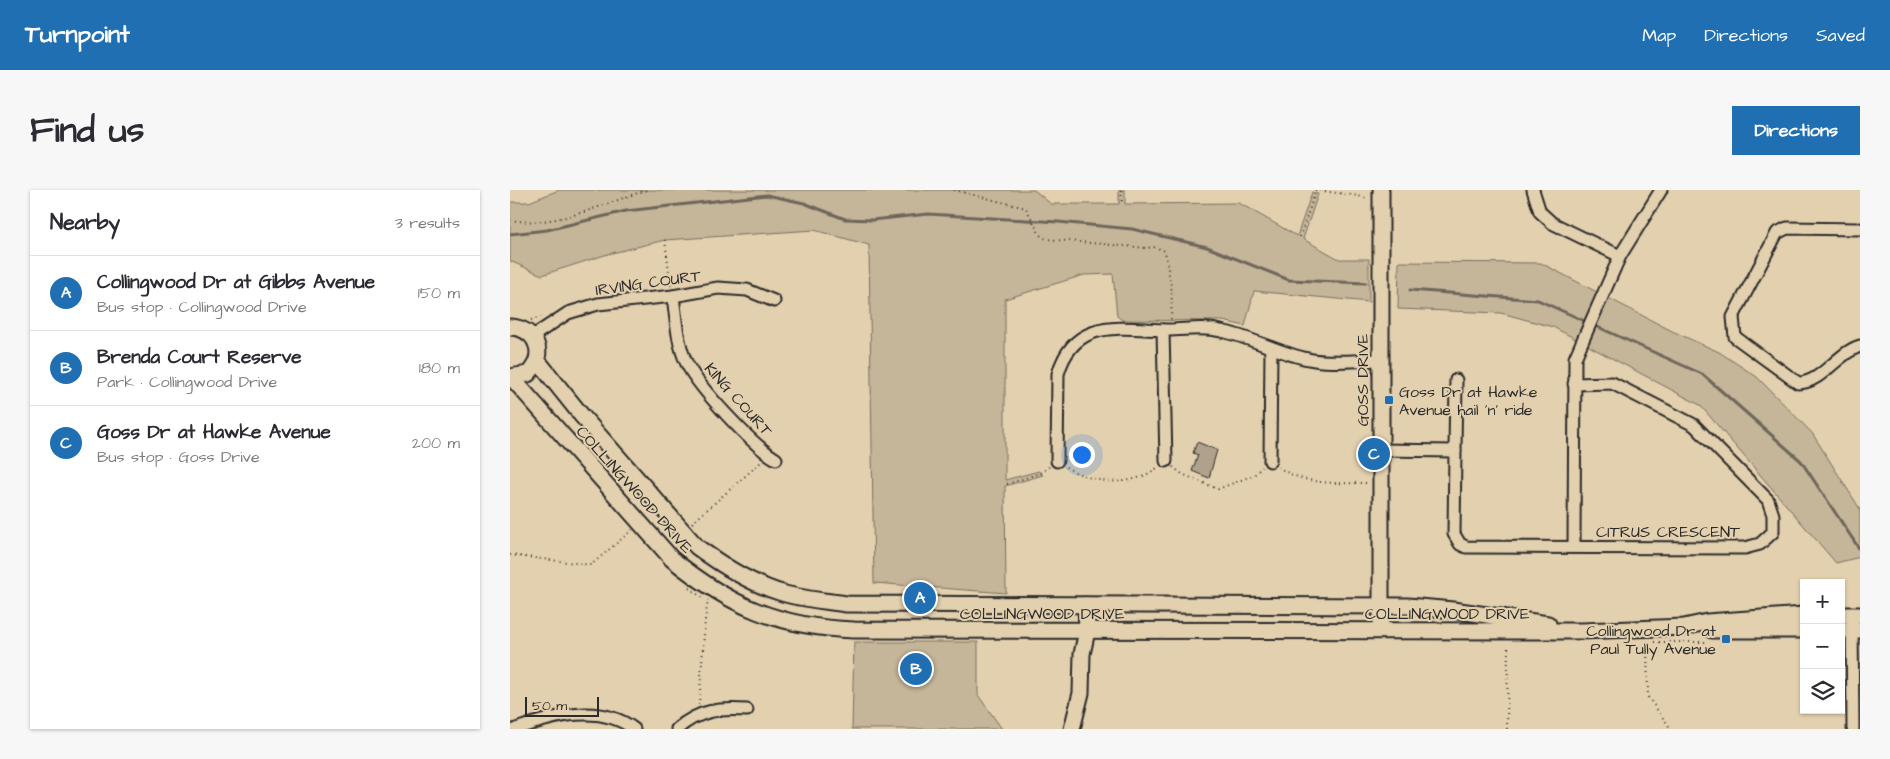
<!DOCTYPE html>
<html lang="en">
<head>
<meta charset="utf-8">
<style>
	body { margin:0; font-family:"Architects Daughter",sans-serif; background:#f7f7f7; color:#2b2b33 }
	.controls { position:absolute; right:15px; bottom:15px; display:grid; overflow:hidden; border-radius:0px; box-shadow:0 1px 4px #0004 }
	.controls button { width:45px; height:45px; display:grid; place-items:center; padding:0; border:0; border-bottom:1px solid #e1e1e2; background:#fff; color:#2b2b33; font:25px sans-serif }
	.scale { position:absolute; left:15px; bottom:12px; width:74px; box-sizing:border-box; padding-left:5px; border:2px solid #2b2b2b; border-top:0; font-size:14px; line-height:18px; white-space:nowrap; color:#2b2b2b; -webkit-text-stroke:4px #e3d0ae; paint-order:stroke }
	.you { position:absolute; left:571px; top:264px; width:18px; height:18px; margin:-12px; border:4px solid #fff; border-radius:50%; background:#1a73e8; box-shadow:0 0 0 8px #1a73e833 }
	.badge { display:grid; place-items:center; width:32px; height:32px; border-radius:50%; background:#1f6fb2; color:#fff; font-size:16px; font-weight:700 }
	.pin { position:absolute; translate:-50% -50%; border:2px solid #fff; box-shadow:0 1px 5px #0006 }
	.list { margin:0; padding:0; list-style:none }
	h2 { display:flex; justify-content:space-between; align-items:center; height:65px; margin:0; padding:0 20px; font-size:21px }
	h2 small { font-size:16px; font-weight:400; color:#7c7c81 }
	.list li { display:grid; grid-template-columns:32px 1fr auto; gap:15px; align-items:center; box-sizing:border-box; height:75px; padding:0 20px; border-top:1px solid #e1e1e2 }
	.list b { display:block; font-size:19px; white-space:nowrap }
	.list p { margin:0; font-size:16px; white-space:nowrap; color:#7c7c81 }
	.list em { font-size:16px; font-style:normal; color:#7c7c81 }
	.icon { flex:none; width:28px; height:28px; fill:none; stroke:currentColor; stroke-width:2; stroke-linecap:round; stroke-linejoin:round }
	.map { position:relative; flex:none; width:1350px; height:539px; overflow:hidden; border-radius:0px }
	header { display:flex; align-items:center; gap:30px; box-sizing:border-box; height:70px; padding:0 25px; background:#1f6fb2; color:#fff }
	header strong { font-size:24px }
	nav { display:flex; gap:28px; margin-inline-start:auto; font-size:18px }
	.intro { display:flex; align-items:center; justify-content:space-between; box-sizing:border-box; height:120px; padding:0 30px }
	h1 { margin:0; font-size:35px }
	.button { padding:12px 22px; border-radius:0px; background:#1f6fb2; color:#fff; font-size:18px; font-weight:700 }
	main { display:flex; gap:30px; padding:0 30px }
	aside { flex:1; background:#fff; border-radius:0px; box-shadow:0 1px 4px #0004 }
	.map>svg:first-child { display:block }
</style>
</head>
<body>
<header>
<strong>Turnpoint</strong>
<nav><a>Map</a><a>Directions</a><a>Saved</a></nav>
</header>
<div class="intro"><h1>Find us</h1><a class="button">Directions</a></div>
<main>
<aside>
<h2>Nearby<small>3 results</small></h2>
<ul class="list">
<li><span class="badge">A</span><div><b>Collingwood Dr at Gibbs Avenue</b><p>Bus stop · Collingwood Drive</p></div><em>150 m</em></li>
<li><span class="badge">B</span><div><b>Brenda Court Reserve</b><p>Park · Collingwood Drive</p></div><em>180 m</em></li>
<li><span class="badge">C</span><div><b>Goss Dr at Hawke Avenue</b><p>Bus stop · Goss Drive</p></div><em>200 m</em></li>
</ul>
</aside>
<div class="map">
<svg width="1350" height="539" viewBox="0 0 1350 539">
	<rect width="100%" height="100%" fill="#e3d0ae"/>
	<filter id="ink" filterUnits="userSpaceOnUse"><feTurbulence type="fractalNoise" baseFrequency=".02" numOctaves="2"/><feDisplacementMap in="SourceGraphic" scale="10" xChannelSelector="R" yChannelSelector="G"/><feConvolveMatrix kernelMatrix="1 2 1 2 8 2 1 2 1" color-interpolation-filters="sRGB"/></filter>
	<g filter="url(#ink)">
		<g fill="#c5b599" stroke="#787062">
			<path d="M49,0H524L541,14H609V0H615V14L729,13L787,46L802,2L808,4L793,49L829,69H859V112L744,101L735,136L713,131L612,130L607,126L603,84L574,85L495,109V290L529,281L533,285L495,296L496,403L364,393L359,55L304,40L155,50L98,64L32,85L0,71V12H19Z"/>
			<path d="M889,72L1031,73L1162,141L1209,162L1247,187L1302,243L1350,319V367L1326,373L1190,215L1043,137L991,123L888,119Z"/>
			<path d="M344,452H468V505L492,539H342Z"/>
		</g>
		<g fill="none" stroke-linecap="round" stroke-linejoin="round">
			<g stroke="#6e665a" stroke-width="3">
				<path d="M0,44L37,40L116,21L257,5L294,13L335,29L362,30L418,24L548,32L622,39L697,57L779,90L856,93"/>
				<path d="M900,100L1028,110L1192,184L1291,271L1350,360"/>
			</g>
		</g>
		<path fill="#b0a28a" stroke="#2b2b2b" d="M687,252L707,260L699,288L682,281L688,265L683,263Z"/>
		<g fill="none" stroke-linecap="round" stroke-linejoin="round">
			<g stroke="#2b2b2b" stroke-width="15">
				<g id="street">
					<path d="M1023,0L1030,22L1042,33L1110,66"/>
					<path d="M1350,39L1277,38L1267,43L1223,127L1225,147L1288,193C1312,193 1327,163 1350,156"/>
					<path d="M163,106C166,128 167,154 177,174C189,198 243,256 266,269"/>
					<path d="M653,140L656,271"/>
					<path d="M23,146L58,123L88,114L163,106L208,98L237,100L264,111"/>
					<path d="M870,260L945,261L944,344L950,354L956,357L1235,358L1250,354L1263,342V325L1258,310L1184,235L1102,193L1064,194"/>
					<path d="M945,261L946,190"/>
					<path d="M547,271L548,184C564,127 611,139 658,140C676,140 693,136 711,141C741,147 768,163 798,169C820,174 847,170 870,170"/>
					<path d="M760,271L761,158"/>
					<path d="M1064,357L1065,168L1110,66L1151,0"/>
					<path d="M1342,433L1343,539"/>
					<path d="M6,539C43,526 90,513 124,539"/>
					<path d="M167,539C189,520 209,518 237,520"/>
				</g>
			</g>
			<g stroke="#2b2b2b" stroke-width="19">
				<g id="secondary">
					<path d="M871,0V440"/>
					<path d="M0,137C27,138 37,165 18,184L0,187"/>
					<path d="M27,170L72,226L187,357C213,376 241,394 272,403C292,409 315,411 337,414L898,416L943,420L1038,434"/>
					<path d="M2,188L162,369C220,416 269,437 344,440L1072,441L1174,437L1197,432L1294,425"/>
					<path d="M1331,425H1350"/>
					<path d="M1202,440H1294"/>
					<path d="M1331,440H1350"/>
					<path d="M562,539L571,503L572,464L577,441L576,415"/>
				</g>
			</g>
			<g stroke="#2b2b2b" stroke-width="2" stroke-dasharray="1 4" stroke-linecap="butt">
				<path d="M444,0L516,18L530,45L536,49L636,58L645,57L655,61L662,102L661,130"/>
				<path d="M611,0L612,14"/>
				<path d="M805,0L849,6L858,9"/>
				<path d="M0,30C47,38 92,14 137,0"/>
				<path d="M790,47L806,0"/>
				<path d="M155,50L161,97"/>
				<path d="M21,130L31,127"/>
				<path d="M556,277C583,294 621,298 647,278"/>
				<path d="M663,277L672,284L708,299L744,285L752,277"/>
				<path d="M768,277C796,296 827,293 860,293"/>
				<path d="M497,294L531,283L540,276"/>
				<path d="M182,333L251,272"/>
				<path d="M0,365L81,375L122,340"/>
				<path d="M179,398L193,408"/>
				<path d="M1137,452L1138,507L1161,539"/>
				<path d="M1144,452H1196"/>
				<path d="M189,515L195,430L198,410"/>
				<path d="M997,539L998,454"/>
			</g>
			<use href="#street" stroke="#e3d0ae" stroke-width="11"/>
			<use href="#secondary" stroke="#e3d0ae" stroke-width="15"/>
		</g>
	</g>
	<g fill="#1f6fb2" stroke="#e3d0ae" stroke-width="2">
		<rect x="874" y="205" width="10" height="10" rx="2.5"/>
		<rect x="1211" y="444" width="10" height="10" rx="2.5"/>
	</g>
	<g text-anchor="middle" stroke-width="4" stroke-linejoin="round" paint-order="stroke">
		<g font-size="16" fill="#2b2b2b" stroke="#e3d0ae">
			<text transform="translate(138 92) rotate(-8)" y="6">IRVING COURT</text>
			<text transform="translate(852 190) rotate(-90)" y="6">GOSS DRIVE</text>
			<text transform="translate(229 209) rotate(48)" y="6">KING COURT</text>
			<text transform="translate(125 299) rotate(48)" y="6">COLLINGWOOD DRIVE</text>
			<text x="1158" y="347">CITRUS CRESCENT</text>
			<text x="532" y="429">COLLINGWOOD DRIVE</text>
			<text x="937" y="429">COLLINGWOOD DRIVE</text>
		</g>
		<g font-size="16" fill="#2b2b2b" stroke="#e3d0ae" text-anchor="start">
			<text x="889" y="207">Goss Dr at Hawke<tspan x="889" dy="18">Avenue hail 'n' ride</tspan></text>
			<text x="1206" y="446" text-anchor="end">Collingwood Dr at<tspan x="1206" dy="18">Paul Tully Avenue</tspan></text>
		</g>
	</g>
</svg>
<div class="controls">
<button>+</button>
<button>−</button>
<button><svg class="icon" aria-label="layers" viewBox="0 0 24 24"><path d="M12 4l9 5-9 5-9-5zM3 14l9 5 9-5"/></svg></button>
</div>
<div class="scale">50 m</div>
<div class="you"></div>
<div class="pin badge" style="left:410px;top:408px">A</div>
<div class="pin badge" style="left:406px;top:479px">B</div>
<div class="pin badge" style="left:864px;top:264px">C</div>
</div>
</main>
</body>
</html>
